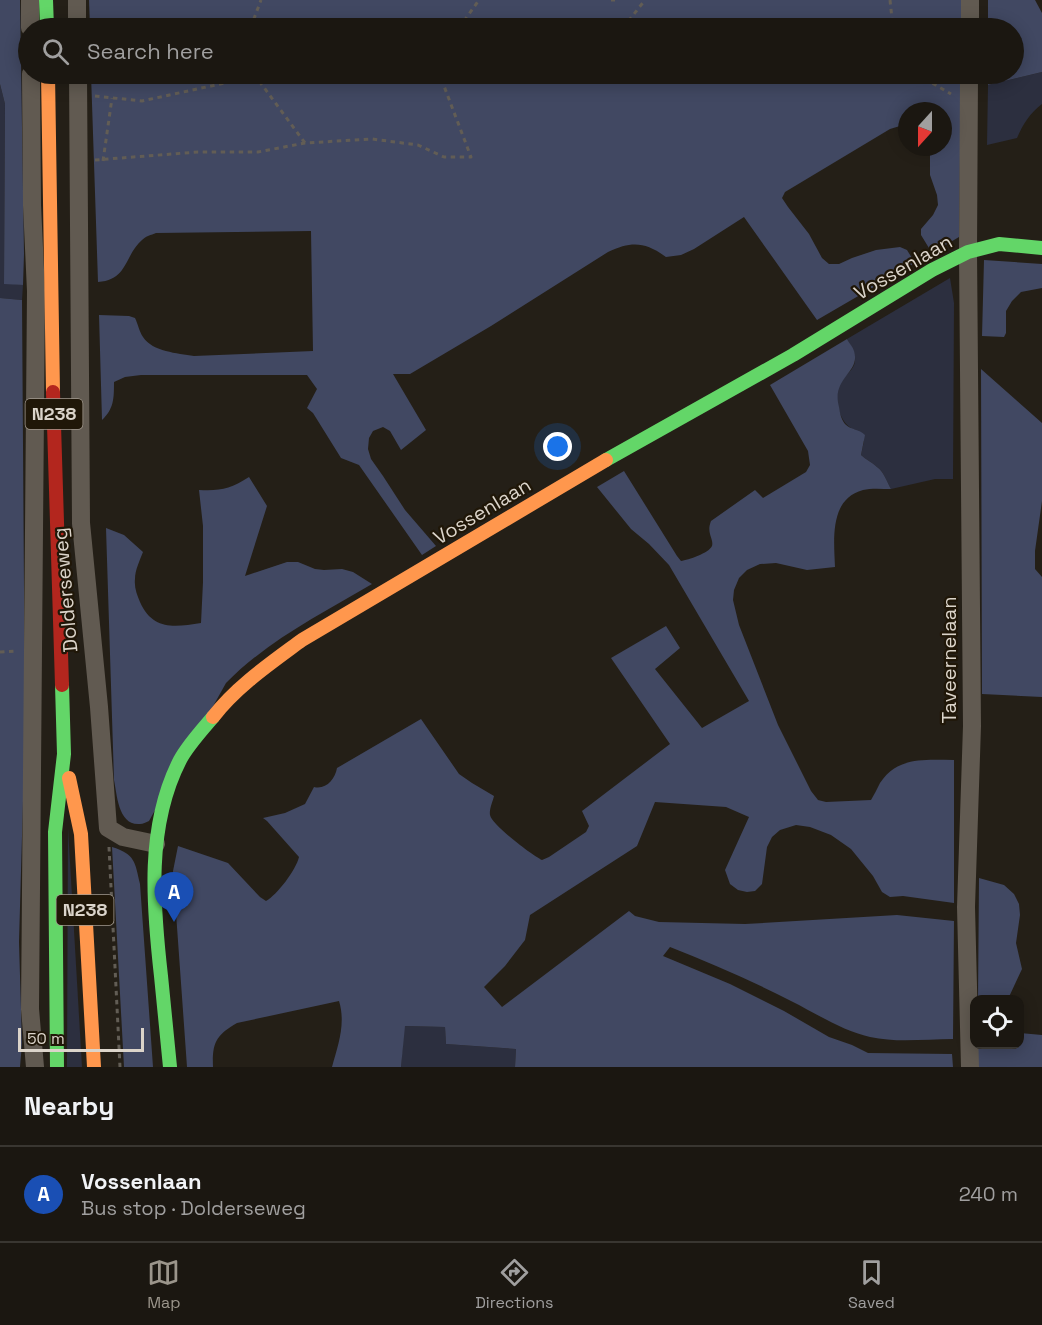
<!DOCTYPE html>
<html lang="en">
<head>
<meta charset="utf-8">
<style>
	body { margin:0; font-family:"Space Grotesk",sans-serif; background:#24201a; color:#f1f3f6 }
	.controls { position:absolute; right:18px; bottom:18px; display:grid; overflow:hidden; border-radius:12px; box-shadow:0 3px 15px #0003 }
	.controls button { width:54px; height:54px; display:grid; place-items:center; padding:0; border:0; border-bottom:2px solid #393631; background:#1b1711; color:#f1f3f6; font:30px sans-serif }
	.compass { position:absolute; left:898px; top:102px; width:54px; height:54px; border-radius:50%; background:#1b1711; box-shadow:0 3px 15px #0003; rotate:201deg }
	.scale { position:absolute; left:18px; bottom:15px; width:126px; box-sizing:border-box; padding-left:6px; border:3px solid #dbd4ca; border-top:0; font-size:16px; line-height:21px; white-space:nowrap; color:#dbd4ca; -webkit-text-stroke:4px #201708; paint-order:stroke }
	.you { position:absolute; left:558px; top:447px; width:21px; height:21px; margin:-15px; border:4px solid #fff; border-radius:50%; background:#1a73e8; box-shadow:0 0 0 9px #1a73e833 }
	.badge { display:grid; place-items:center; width:39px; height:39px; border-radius:50%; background:#9b958b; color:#fff; font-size:20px; font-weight:700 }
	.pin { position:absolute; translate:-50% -50px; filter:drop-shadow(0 2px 3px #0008) }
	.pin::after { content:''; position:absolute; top:32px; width:21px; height:18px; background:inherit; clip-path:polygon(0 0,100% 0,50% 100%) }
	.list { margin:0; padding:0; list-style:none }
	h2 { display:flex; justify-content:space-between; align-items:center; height:78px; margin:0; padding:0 24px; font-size:26px }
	h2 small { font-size:20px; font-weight:400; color:#a09f9f }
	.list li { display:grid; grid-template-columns:39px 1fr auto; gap:18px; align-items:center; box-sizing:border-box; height:96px; padding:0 24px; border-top:2px solid #393631 }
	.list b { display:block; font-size:22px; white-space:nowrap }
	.list p { margin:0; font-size:20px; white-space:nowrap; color:#a09f9f }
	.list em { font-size:20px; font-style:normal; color:#a09f9f }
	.icon { flex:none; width:33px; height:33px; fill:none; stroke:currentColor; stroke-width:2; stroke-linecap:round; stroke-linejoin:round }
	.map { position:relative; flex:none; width:1042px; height:1067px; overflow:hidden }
	.search { position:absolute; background:#1b1711; box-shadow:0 3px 15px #0003; left:18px; right:18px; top:18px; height:66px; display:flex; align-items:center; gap:15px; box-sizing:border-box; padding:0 21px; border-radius:33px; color:#a09f9f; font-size:22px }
	.sheet { height:174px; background:#1b1711 }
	nav { display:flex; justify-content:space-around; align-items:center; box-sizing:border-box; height:84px; border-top:2px solid #393631; background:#1b1711; font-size:16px; color:#a09f9f }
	nav a { display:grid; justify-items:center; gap:3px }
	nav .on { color:#9b958b }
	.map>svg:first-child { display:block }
</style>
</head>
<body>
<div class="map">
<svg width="1042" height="1067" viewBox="0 0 1042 1067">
	<rect width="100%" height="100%" fill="#241f17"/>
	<g fill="#2c2f3f">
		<path d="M1042,72V104C1030,113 1023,124 1017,138L987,145L988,85Z"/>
		<path d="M0,84L5,104L4,283L23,285L22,300L0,298Z"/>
		<path d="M950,278L954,303L953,479H935L891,489C887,482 884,472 877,467C872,462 866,460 861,455L864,441L856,430C839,426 832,395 841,381C846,374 854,370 855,361C856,353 851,346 847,339Z"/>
		<path d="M68,828L82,1067H67Z"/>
		<path d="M404,1026L445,1027L446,1044L516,1049L515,1067H401Z"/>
	</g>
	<g fill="#414862">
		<path d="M0,0H20L24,254L23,285L4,284L5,104L0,84Z"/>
		<path d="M89,0H962L961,28H90Z"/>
		<path d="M988,0H1035L1042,13V72L988,85V74H1014V28H988Z"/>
		<path d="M91,74H961L959,237L932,253L921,235V229L933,215L938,205L937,195L930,175V147H943V111H907V128L900,126L890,129L785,192L782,198L788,207L809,234L822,258L829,264H839L852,258L876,250L900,247L907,250L915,263L817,320L744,217L694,249L681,255L666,257C645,242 632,241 608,252L491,326L410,374H393L426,430L401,450L390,431L383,427L373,431L369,438L368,449L371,459L383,476L405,510L436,546L422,555L359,465L341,458L313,413L307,408L317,389L307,375H141L125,377L114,382C114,398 114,409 102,420L99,315L129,316L135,318C138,324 139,331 143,337C153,352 177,353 194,356L313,351L311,231L156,233C151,235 146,236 142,240C124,256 128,280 98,282Z"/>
		<path d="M984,260L1042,264V288L1021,292L1012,301L1006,311V333L1004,337L982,336Z"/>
		<path d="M0,298L22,300L25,731L19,942L22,1043L20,1067H0Z"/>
		<path d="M847,339C849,343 853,347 854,351C861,373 831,377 839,407C840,413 841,419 845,424C851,430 859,429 865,435L861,455C866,460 872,462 877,467C884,472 887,482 891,489C882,489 871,488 863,490C829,499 834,540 835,567L807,570L776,563L760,564L747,570L739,578L734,590L733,600L739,625L778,725L811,791L818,800L826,802L871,800C874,795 877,789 880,783C898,756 925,760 954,760V903L903,896L890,897L882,892L873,876L851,849L831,835L810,827L796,825L780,830L772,837L767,847L762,884L755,891L747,892L738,890L730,884L725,870L749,817L726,807L655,802L637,846L530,915L525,940L505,966L484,987L502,1007L629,911L635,916L659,922L745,924L897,915L954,921L953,1039C926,1039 897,1043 870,1037C843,1031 817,1014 791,1001C752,981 711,963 670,947L663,956L730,984L784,1011L829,1037L852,1045L868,1053L952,1054L953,1067H515L516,1049L446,1044L445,1027L405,1026L401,1067H332C338,1045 346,1024 339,1001L237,1023C216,1035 212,1043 213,1067H187L173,871L178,846L228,863L260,897L266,901C277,895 296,870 299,857L267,821L263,818L285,813L305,804L314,787C326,790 335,779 337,768L421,719L459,774L472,783L494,796C493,801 489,809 490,815C492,825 532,855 542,860L549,857L586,832L589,826L582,811L670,744L611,658L666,626L680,648L655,669L702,728L749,701L669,565L649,544L631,529L597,487L624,471L677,556L681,561C688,560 709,553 712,546C714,539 706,533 711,521L755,490L763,498L806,472L810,465L808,451L770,385Z"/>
		<path d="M981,369L1042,423V501L1035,551V569L1042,577V697L982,694Z"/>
		<path d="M249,477L267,506L245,576L287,562H298L315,569L324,570L342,569L353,572L372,584C321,614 267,641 226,683L149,821C146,822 143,824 140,824C118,826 117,794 114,780L106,528L124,535L143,552C140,560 135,570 135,579C134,587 137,595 140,602C153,631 175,627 201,623L203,582V526L199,490C221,491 230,489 249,477Z"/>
		<path d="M112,847C135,854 135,862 140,884L153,1067H124Z"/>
		<path d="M979,878L1004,885L1014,894L1019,904L1020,915L1016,943L1022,969L1008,999H978Z"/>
		<path d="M1020,1033L1042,1035V1067H978V1045L1020,1044Z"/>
	</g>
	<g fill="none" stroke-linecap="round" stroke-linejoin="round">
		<g stroke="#625d55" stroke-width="3" stroke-dasharray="4.5 4.5" stroke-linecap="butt">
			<path d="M611,0H615"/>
			<path d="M890,0L893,28"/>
			<path d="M252,28V24L261,0"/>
			<path d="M459,28L479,0"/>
			<path d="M623,28L645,0"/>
			<path d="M254,74L305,143"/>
			<path d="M917,74L951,94"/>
			<path d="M95,96L142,101L266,74"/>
			<path d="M95,160L198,152H258L305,143L372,139L418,145L444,157H471L444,86L445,74"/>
			<path d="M103,161L112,98"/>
			<path d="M0,652L16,651"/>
			<path d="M109,847L120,1067"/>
		</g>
		<g stroke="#615a51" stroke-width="18">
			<path d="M30,0V28"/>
			<path d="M77,0V28"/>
			<path d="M970,28V0"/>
			<path d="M31,74L32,205L36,291L30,1009L35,1067"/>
			<path d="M78,74L81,523L99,707L108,828L123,837L156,844"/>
			<path d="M969,74L968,252L972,726L966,907L970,1067"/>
		</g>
		<g stroke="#63d668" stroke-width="14">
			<path d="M46,0L47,28"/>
			<path d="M606,460L793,355L932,270L968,252L999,244L1042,248"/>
			<path d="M57,1067L55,832L64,754L62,685"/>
			<path d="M170,1067C167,1037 164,1006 161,976C153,905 146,826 180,760C188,745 202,730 213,717"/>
		</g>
		<g stroke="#ff974d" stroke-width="14">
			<path d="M48,74L53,392"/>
			<path d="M213,717C237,686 271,663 302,640L606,460"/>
			<path d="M69,778L81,834L94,1067"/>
		</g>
		<path stroke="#b3261e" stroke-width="14" d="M53,392L62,685"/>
	</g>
	<g text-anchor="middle" stroke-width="4.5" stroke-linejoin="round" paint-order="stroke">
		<g fill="#201708" stroke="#a39b90" stroke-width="1.5">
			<rect x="25.5" y="399" width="57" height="30" rx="4.5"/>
			<rect x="56.5" y="895" width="57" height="30" rx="4.5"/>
		</g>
		<g font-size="18" font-weight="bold" fill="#dbd4ca">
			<text x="54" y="420">N238</text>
			<text x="85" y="916">N238</text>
		</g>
		<g font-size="20" fill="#dbd4ca" stroke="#201708">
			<text transform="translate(903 267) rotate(-30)" y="7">Vossenlaan</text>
			<text transform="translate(482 511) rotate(-31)" y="7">Vossenlaan</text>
			<text transform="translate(65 590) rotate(-95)" y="7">Dolderseweg</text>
			<text transform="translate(949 660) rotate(-90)" y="7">Taveernelaan</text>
		</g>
	</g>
</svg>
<div class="controls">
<button><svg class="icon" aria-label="locate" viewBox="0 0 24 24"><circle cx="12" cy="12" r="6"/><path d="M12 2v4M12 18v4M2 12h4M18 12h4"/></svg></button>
</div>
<svg class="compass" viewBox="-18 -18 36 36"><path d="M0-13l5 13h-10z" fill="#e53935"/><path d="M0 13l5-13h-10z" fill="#a09f9f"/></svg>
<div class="scale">50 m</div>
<div class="you"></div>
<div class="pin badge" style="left:174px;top:922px;background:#1a4fb4">A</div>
<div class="search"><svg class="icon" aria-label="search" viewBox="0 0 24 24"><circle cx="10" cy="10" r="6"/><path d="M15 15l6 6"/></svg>Search here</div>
</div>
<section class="sheet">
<h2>Nearby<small></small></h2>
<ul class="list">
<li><span class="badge" style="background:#1a4fb4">A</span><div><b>Vossenlaan</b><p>Bus stop · Dolderseweg</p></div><em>240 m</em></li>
</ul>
</section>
<nav>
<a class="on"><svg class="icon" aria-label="map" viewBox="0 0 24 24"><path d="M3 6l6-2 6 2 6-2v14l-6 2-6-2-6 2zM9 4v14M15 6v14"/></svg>Map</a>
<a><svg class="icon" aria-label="directions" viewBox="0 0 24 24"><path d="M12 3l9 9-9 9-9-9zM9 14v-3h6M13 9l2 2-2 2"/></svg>Directions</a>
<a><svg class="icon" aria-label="saved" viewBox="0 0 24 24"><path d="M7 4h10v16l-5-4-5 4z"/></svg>Saved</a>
</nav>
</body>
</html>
